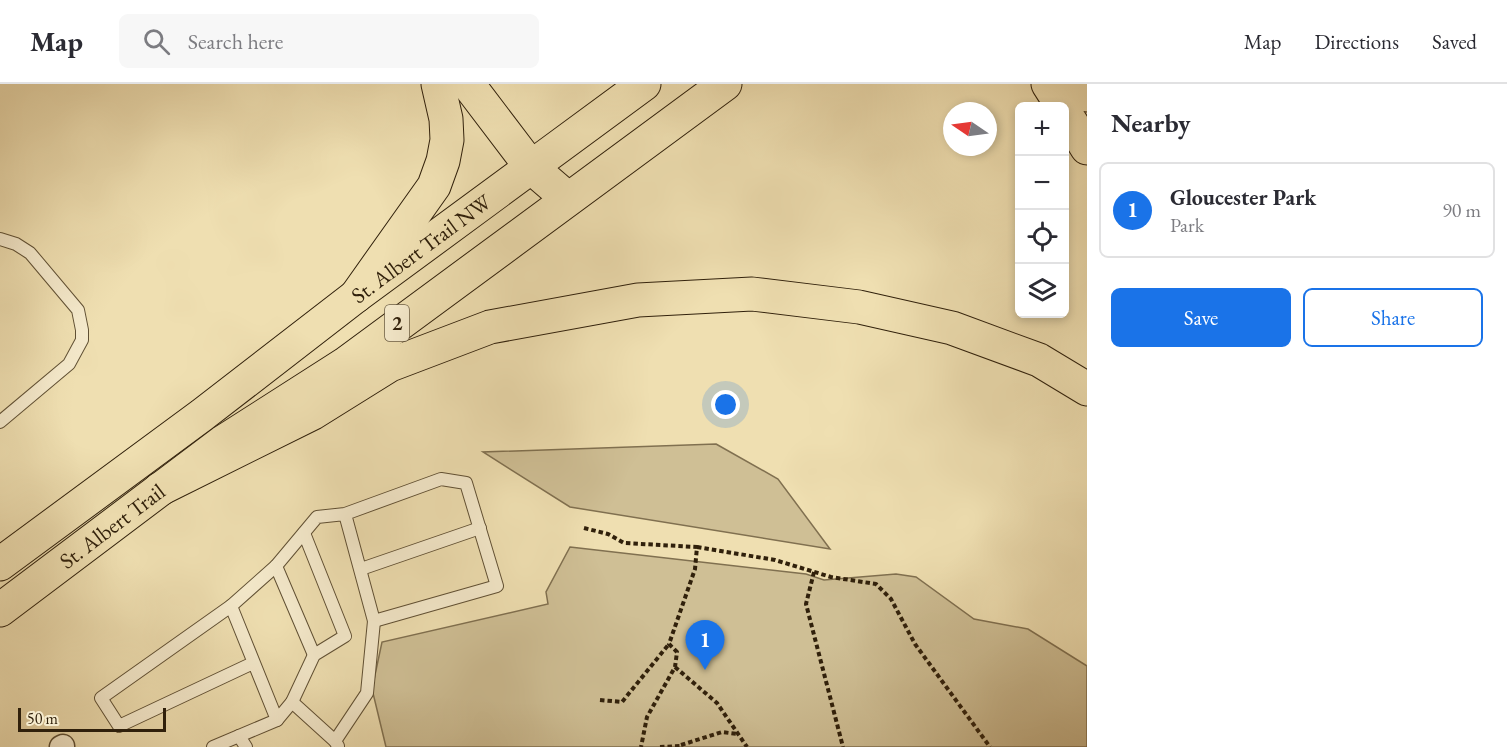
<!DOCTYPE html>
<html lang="en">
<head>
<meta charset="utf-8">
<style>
	body { margin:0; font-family:"EB Garamond",serif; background:#f7f7f7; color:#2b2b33 }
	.controls { position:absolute; right:18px; top:18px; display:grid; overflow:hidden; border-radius:9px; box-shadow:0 3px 9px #0003 }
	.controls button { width:54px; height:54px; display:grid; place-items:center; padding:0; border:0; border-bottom:2px solid #e1e1e2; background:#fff; color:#2b2b33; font:30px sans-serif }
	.compass { position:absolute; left:943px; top:18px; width:54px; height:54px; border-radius:50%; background:#fff; box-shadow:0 3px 9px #0003; rotate:283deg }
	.scale { position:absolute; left:18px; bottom:15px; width:148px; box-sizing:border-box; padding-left:6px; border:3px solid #30200b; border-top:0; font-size:16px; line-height:21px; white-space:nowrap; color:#30200b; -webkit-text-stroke:4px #f5eacc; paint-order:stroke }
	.you { position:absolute; left:726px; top:321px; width:21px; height:21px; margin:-15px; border:4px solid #fff; border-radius:50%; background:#1a73e8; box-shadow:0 0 0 9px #1a73e833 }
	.badge { display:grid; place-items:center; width:39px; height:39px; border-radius:50%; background:#1a73e8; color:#fff; font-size:20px; font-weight:700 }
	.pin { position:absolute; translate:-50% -50px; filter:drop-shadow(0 2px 3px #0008) }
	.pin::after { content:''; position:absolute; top:32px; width:21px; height:18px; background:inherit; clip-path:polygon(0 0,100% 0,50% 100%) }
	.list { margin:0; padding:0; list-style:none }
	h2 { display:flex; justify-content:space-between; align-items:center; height:78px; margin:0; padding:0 24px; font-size:26px }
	h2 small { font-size:20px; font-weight:400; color:#7c7c81 }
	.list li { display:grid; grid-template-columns:39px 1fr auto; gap:18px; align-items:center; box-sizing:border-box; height:96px; margin:0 12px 12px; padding:0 12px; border:2px solid #e1e1e2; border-radius:9px }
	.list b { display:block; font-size:22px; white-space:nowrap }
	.list p { margin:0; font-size:20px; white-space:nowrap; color:#7c7c81 }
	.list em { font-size:20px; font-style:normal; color:#7c7c81 }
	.actions { display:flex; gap:12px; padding:18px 24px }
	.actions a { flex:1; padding:14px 0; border:2px solid #1a73e8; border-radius:9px; text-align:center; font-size:21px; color:#1a73e8 }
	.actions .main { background:#1a73e8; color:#fff }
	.icon { flex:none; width:33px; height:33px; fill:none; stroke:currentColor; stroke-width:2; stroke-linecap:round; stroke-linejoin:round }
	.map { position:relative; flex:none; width:1087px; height:663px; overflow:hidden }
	header { display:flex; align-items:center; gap:36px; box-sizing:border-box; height:84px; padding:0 30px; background:#fff; border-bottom:2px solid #e1e1e2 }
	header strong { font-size:28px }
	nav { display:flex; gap:33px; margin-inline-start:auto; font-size:21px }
	.search { width:420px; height:54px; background:#f7f7f7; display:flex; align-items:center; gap:15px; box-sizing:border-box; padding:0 21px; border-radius:9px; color:#7c7c81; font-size:22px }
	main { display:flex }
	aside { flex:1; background:#fff }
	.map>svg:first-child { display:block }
</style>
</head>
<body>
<header>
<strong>Map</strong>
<div class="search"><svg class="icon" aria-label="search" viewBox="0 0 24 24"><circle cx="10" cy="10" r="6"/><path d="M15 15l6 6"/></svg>Search here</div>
<nav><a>Map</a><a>Directions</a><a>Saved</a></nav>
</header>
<main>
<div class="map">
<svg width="1087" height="663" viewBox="0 0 1087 663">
	<rect width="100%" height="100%" fill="#efdfb1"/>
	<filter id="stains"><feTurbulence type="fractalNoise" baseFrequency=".00333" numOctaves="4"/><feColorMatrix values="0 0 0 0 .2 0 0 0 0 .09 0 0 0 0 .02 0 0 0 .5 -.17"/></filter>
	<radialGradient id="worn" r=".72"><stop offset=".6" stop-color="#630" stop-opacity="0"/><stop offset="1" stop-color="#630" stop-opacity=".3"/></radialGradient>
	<g fill="#cfbf95" stroke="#807050" stroke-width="1.5">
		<path d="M716,360L778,395L830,465L570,423L483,368Z"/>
		<path d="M570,463L806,490L824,496L896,490L916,493L974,535L1028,545L1087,582V663H386L372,605L382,558L548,520L546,508Z"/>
	</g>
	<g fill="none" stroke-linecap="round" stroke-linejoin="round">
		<g stroke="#605034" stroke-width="14">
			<g id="service">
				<path d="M0,155L16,160L30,169L78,226L82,246V256L69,280L0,338"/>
				<path d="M276,482L314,571"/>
				<path d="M361,485L480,444"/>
				<path d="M231,522L276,482L317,433L345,430L441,395L466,399L497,502L374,537L345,430"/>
				<path d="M292,618L335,657L338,662"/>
				<path d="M277,636L292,618L314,571L345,552L304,449"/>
				<path d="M239,652L246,663"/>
				<path d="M335,657L367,609L374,537"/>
				<path d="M213,663L277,636L231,522L101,614L119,642L253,579"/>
			</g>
		</g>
		<g stroke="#605034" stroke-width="25">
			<path id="minor" d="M61,663L63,662"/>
		</g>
		<g stroke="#30200b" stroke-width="35">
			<g id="primary">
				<path id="s1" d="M0,480L202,331L356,212L644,0"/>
				<path id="s2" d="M0,526L223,358L345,280L725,0"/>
			</g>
		</g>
		<g stroke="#30200b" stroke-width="35">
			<g id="motorway">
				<path d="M468,0L531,83L567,114"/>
				<path d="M1048,0L1062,22"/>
				<path d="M1081,0L1087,11"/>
				<path d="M1064,27L1087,64"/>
				<path d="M356,212L434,102L443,77L447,56L446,35L438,0"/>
				<path d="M160,405L313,329L390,281L490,243L638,216L752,210L859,223L952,244L1039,276L1087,305"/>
			</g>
		</g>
		<g stroke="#30200b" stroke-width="4" stroke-dasharray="4.5 3" stroke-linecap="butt">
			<path d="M584,444L608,450L624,459L697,463L695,485L669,560L677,568L675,583L647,633L641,663"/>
			<path d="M697,463L775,476L831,493L876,500L891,515L915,560L990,663"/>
			<path d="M814,488L806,520L843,663"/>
			<path d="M675,583L717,619L747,663"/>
			<path d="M600,616L622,618L669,560"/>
			<path d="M681,661L722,648L737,650"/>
			<path d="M660,663L681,662"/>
		</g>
		<use href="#service" stroke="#f5eacc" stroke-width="12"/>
		<use href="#minor" stroke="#f5eacc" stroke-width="22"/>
		<use href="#primary" stroke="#efdfb1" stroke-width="33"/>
		<use href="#motorway" stroke="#efdfb1" stroke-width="33"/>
	</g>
	<g text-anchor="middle" stroke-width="5" stroke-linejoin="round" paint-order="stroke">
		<rect fill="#f5eacc" stroke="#6b5d45" stroke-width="1.5" x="385" y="221" width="24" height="36" rx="4.5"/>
		<g font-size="21" font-weight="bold" fill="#30200b">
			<text x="397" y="246">2</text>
		</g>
		<g font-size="22" fill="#30200b" stroke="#f5eacc">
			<text dy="8" stroke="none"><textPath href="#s1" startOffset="526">St. Albert Trail NW</textPath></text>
			<text dy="8" stroke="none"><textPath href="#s2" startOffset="140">St. Albert Trail</textPath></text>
		</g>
	</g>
	<rect width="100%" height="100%" filter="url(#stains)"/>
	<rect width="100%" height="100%" fill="url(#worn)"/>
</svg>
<div class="controls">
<button>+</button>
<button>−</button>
<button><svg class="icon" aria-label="locate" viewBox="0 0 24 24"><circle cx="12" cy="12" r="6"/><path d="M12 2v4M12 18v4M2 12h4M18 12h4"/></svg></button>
<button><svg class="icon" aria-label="layers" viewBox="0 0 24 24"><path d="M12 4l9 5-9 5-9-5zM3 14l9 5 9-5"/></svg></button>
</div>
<svg class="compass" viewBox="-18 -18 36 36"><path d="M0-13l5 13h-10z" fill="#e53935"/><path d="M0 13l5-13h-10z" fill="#7c7c81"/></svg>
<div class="scale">50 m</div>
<div class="you"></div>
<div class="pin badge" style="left:705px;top:586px">1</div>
</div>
<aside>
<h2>Nearby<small></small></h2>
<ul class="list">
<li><span class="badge">1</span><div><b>Gloucester Park</b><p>Park</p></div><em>90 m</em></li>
</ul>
<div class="actions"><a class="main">Save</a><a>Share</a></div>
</aside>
</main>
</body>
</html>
